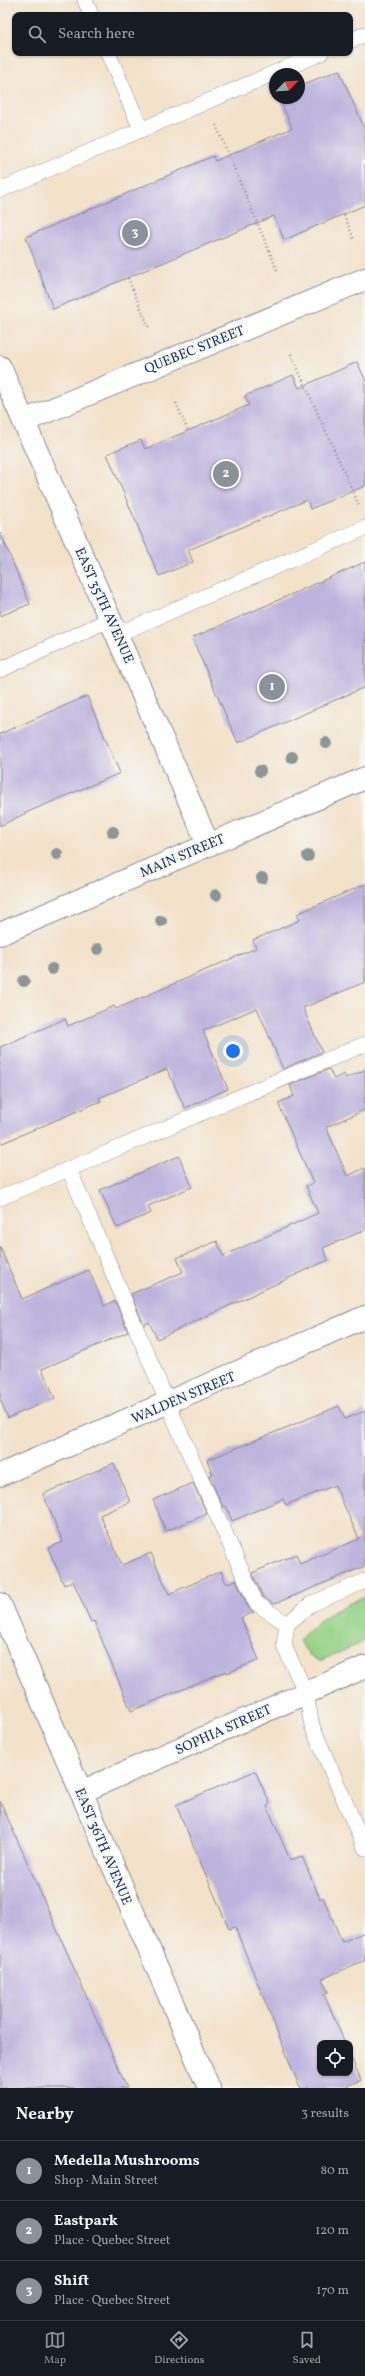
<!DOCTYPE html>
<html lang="en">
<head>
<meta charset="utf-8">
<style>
	body { margin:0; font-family:Vollkorn,serif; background:#20242c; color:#f1f3f6 }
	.controls { position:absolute; right:12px; bottom:12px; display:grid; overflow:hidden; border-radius:8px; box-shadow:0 1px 3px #0004 }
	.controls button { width:36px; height:36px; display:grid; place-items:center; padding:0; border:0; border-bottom:1px solid #363941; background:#171b24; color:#f1f3f6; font:20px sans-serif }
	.compass { position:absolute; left:269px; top:68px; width:36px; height:36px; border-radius:50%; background:#171b24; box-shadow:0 1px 3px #0004; rotate:65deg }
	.you { position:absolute; left:233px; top:1051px; width:14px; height:14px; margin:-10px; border:3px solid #fff; border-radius:50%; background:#1a73e8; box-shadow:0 0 0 6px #1a73e833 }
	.badge { display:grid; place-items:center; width:26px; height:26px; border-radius:50%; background:#8c9099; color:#fff; font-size:13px; font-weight:700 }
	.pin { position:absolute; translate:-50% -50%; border:2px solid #fff; box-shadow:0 1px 4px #0006 }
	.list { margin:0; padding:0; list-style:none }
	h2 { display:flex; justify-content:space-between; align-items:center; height:52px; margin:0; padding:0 16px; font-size:17px }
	h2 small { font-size:13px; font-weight:400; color:#9ea1a6 }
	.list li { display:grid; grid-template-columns:26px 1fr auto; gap:12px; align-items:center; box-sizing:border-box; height:60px; padding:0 16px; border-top:1px solid #363941 }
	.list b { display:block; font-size:15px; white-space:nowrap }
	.list p { margin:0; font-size:13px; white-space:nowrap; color:#9ea1a6 }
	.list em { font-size:13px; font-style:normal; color:#9ea1a6 }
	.icon { flex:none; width:22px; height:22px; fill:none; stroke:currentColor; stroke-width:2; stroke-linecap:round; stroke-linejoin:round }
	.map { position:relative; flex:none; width:365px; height:2088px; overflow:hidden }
	.search { position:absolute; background:#171b24; box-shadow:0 1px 3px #0004; left:12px; right:12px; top:12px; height:44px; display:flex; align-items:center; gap:10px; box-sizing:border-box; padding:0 14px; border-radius:8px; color:#9ea1a6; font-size:15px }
	.sheet { height:232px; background:#171b24 }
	nav { display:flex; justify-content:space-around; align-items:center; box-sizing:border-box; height:56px; border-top:1px solid #363941; background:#171b24; font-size:11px; color:#9ea1a6 }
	nav a { display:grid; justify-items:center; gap:2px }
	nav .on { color:#8c9099 }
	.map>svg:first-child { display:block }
</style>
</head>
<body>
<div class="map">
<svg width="365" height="2088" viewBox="0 0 365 2088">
	<rect width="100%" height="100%" fill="#f6f6f2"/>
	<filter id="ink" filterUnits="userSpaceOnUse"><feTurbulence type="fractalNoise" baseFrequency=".025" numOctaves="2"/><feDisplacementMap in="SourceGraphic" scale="8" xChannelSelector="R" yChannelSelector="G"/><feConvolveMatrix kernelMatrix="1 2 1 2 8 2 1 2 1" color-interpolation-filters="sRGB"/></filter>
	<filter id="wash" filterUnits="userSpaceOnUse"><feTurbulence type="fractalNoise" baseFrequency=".012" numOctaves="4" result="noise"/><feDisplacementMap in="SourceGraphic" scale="16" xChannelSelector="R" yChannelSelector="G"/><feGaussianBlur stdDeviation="0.9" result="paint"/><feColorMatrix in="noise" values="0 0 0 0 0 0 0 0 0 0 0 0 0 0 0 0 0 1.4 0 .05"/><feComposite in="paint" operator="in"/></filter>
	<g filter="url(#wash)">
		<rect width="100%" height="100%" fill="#f3e2ca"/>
		<path fill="#94d186" stroke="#588072" d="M365,1596V1641L320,1661L311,1657L299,1641C320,1616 336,1610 365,1596Z"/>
		<g id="blocks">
			<g fill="#beb3dd">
				<path d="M339,70L365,130V205L284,240L274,216L53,309L26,237L213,156L215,161L292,128L279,98H299V86Z"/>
				<path d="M357,362L365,379V486L310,509L307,500L188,550L193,562L159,576L107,454L141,440L145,449L249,405L245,396L293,375L299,388Z"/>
				<path d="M0,532L30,604L0,616Z"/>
				<path d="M365,562V687L238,743L192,638Z"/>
				<path d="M87,696L120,773L30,811L0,826V734Z"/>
				<path d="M365,884V982L303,1008L322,1052L283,1069L257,1008L203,1031L228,1089L185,1108L167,1069L99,1098L101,1101L0,1144V1047L65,1019L68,1026L114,1006L116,1009L256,948L253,940L300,920L297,914Z"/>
				<path d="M329,1069L334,1079L344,1074L346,1078L365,1070V1110L326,1127L347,1176L365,1168V1230L323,1248L328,1260L157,1339L149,1322L144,1325L131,1294L183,1272L177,1258L217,1241L223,1256L318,1213L306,1186L313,1183L278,1103L294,1096L290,1085Z"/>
				<path d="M179,1156L192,1187L148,1206L151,1213L117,1228L100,1190Z"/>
				<path d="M0,1247L22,1299L89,1270L104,1306L115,1301L128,1332L42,1369L55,1398L8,1418L0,1399Z"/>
				<path d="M339,1406L345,1419L365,1411V1566L274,1604L263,1597L252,1573L296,1554L300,1564L359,1539L335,1485L286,1505L283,1499L232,1521L226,1506L223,1507L209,1476L213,1474L207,1460Z"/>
				<path d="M114,1463L130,1502L100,1515L122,1565L151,1553L169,1594L221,1571L226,1584L236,1580L248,1607L254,1612L241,1618L259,1660L227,1673L226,1671L131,1711L94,1621L91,1622L73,1581L64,1585L48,1548L63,1542L43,1494Z"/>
				<path d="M193,1483L207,1514L166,1531L153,1500Z"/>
				<path d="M255,1771L270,1804L267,1806L290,1860L302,1856L320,1899L323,1897L342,1942L365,1932V1960L322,1979L328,1992L324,1994L345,2043H320V2073H350V2055L361,2080L342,2088H300L235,1927L229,1929L176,1805Z"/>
				<path d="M0,1801L127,2088H0Z"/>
			</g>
		</g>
	</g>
	<g filter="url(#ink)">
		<use href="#blocks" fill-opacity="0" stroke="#878894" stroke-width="1"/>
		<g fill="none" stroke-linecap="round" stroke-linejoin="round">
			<g stroke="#878894" stroke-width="16">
				<g id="service">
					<path d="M85,0L91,15"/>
					<path d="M350,41L365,34"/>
					<path d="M108,53L141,129"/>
					<path d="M0,190L321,53"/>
					<path d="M118,634L365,528"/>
					<path d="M0,670L111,619"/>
					<path d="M69,1169L176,1423L256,1603L287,1624"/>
					<path d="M0,1198L365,1044"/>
					<path d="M365,1581L311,1604L287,1624L284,1646L306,1693L312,1726L365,1848"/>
				</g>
			</g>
			<g stroke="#878894" stroke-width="24">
				<g id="minor">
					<path d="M0,367L208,844"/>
					<path d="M24,421L365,279"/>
					<path d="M0,1475L365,1317"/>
					<path d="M0,1604L209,2088"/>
					<path d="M81,1792L365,1667"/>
				</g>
			</g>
			<g stroke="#878894" stroke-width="24">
				<path id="secondary" d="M0,934L365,778"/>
			</g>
			<g stroke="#878894" stroke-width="2.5" stroke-dasharray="1 3" stroke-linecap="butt">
				<path d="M216,125L278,272"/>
				<path d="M344,215L354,240"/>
				<path d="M128,278L149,328"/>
				<path d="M291,354L359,505"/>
				<path d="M176,403L188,431"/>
			</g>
			<use href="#service" stroke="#fff" stroke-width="15"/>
			<use href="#minor" stroke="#fff" stroke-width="22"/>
			<use href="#secondary" stroke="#fff" stroke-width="22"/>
		</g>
		<g fill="#8d9694">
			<circle cx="326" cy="743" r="6"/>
			<circle cx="292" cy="757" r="6"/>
			<circle cx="260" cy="771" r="6"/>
			<circle cx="113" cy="832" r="6"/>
			<circle cx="57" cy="854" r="6"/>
			<circle cx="308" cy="856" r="6"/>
			<circle cx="262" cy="878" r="6"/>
			<circle cx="216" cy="895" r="6"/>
			<circle cx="161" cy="921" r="6"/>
			<circle cx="98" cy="949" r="6"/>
			<circle cx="52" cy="969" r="6"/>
			<circle cx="24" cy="981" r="6"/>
		</g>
	</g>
	<g text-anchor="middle" stroke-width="4" stroke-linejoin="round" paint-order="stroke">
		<g font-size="14" fill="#1b2f5e" stroke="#f6f6f2">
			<text transform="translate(194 349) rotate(-22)" y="5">QUEBEC STREET</text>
			<text transform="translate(105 605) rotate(66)" y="5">EAST 35TH AVENUE</text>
			<text transform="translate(182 855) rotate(-23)" y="5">MAIN STREET</text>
			<text transform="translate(183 1397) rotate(-23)" y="5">WALDEN STREET</text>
			<text transform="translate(223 1729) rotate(-24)" y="5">SOPHIA STREET</text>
			<text transform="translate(104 1846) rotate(67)" y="5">EAST 36TH AVENUE</text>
		</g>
	</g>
</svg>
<div class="controls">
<button><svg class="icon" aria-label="locate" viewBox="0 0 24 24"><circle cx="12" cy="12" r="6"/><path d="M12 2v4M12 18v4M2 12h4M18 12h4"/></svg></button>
</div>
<svg class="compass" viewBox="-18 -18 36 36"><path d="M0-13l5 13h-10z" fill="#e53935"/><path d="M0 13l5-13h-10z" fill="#9ea1a6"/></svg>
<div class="you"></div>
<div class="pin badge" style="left:272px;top:687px">1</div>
<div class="pin badge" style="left:226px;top:474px">2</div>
<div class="pin badge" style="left:135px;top:233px">3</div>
<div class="search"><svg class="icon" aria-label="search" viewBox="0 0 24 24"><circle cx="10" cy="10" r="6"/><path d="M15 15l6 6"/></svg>Search here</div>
</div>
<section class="sheet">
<h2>Nearby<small>3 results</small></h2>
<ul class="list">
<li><span class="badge">1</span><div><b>Medella Mushrooms</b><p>Shop · Main Street</p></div><em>80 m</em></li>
<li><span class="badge">2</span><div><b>Eastpark</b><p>Place · Quebec Street</p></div><em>120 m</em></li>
<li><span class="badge">3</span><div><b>Shift</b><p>Place · Quebec Street</p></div><em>170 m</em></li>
</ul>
</section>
<nav>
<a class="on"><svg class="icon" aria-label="map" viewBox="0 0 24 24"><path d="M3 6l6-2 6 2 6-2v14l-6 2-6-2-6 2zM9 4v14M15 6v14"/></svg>Map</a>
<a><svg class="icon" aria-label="directions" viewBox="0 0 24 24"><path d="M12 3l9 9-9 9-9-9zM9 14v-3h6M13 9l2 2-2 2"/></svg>Directions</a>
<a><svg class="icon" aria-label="saved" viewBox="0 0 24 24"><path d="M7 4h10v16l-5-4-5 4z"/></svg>Saved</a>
</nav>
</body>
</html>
